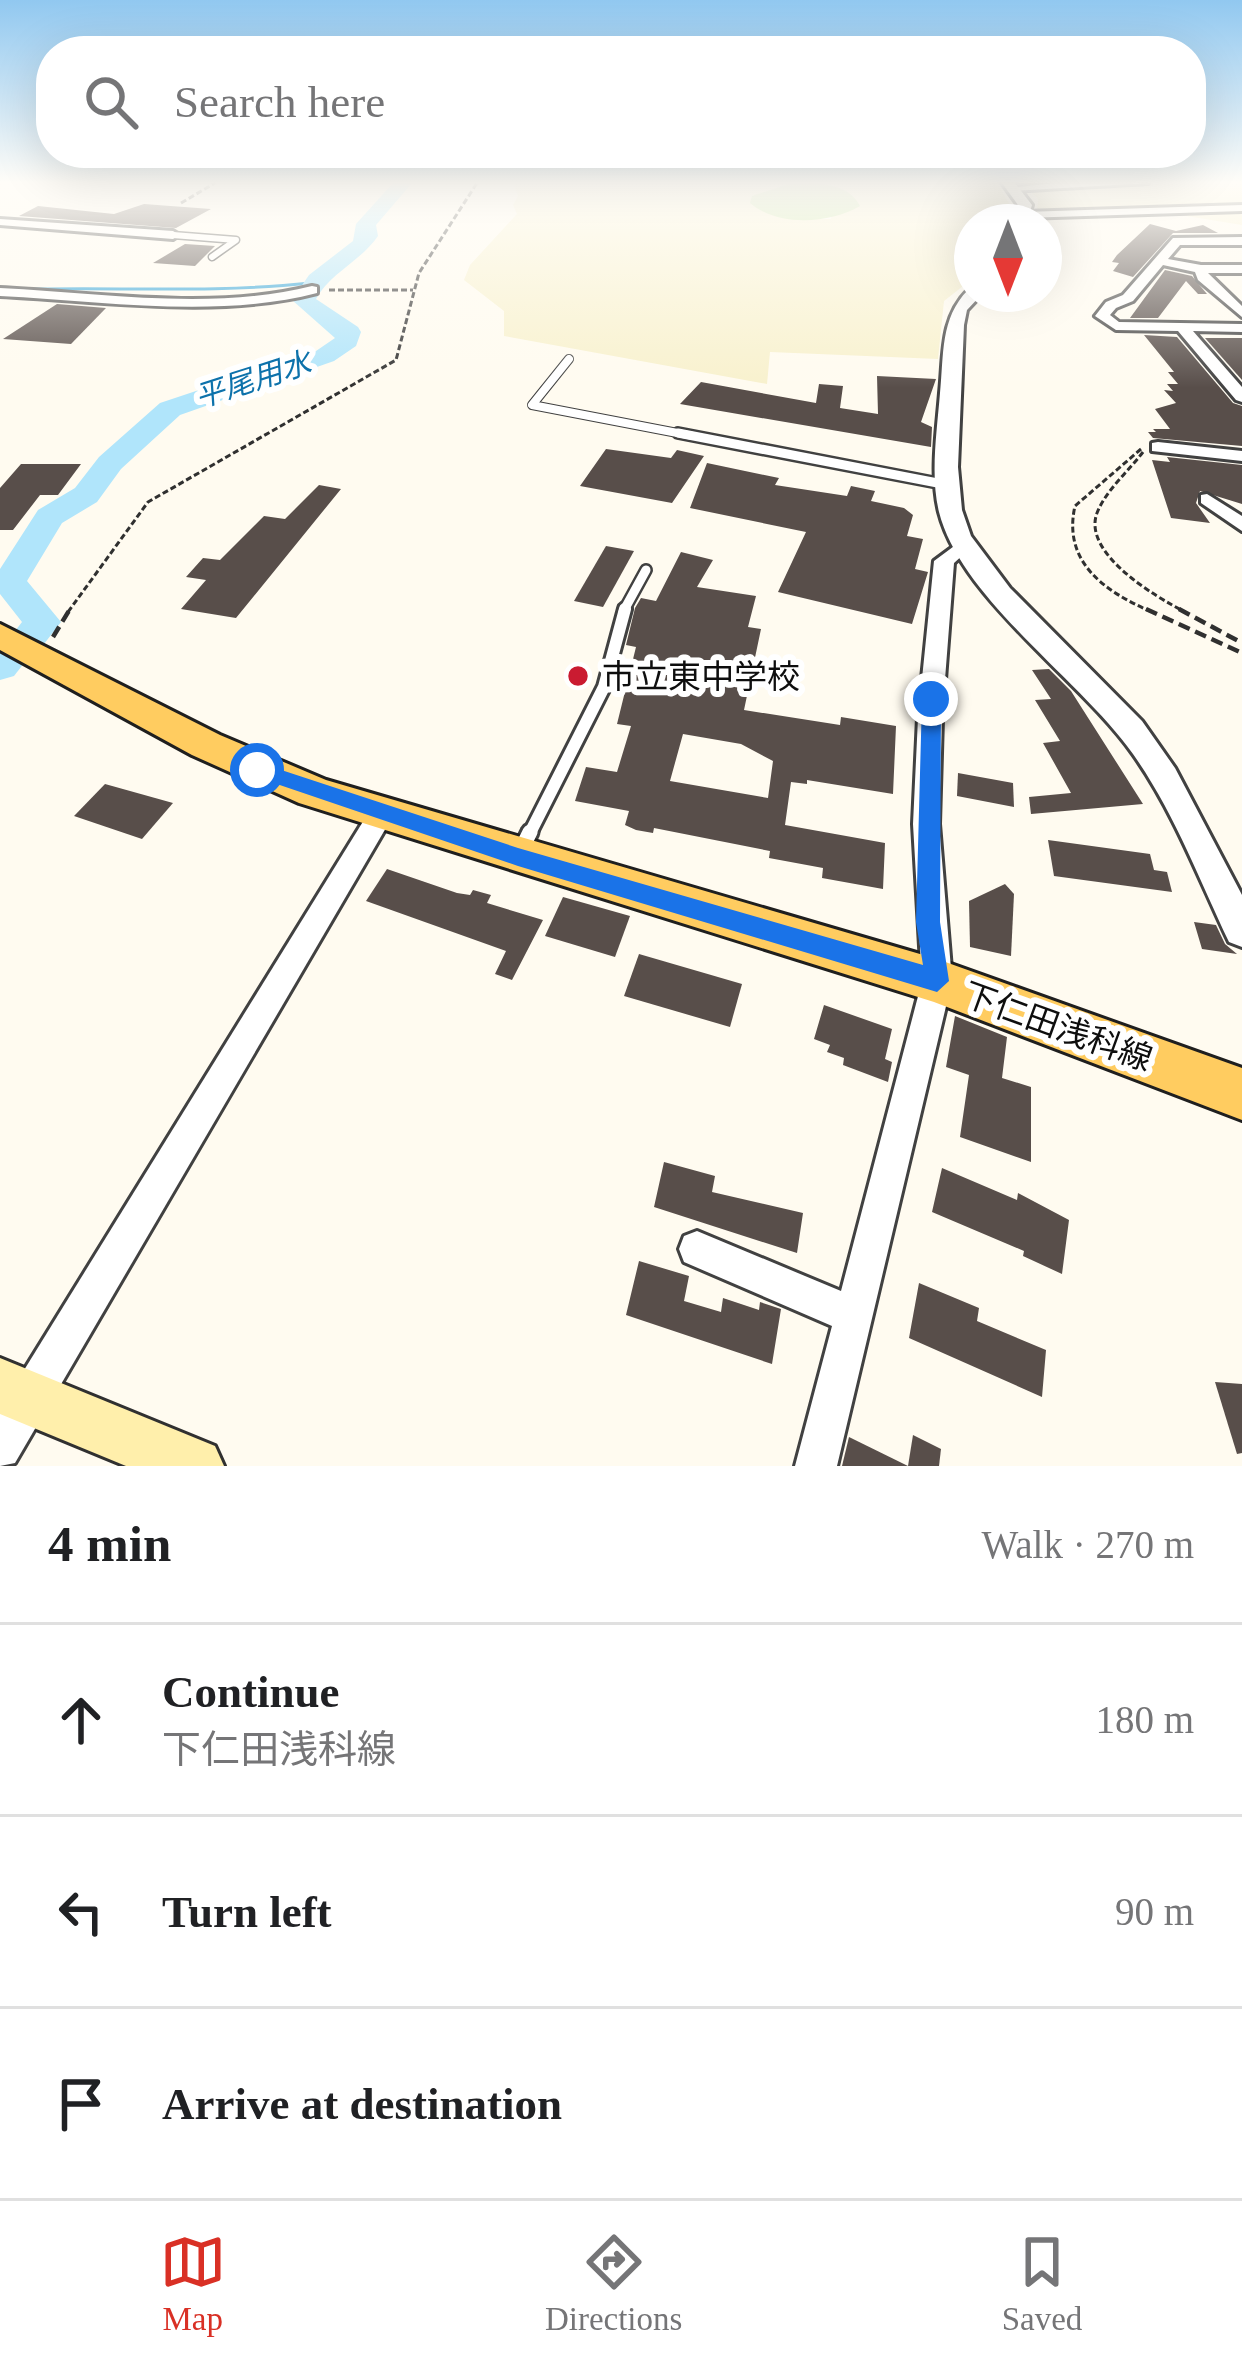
<!DOCTYPE html>
<html lang="en">
<head>
<meta charset="utf-8">
<style>
	body { margin:0; font-family:"Times New Roman","Noto Sans JP",serif; background:#f2f2f2; color:#202124 }
	.compass { position:absolute; left:954px; top:204px; width:108px; height:108px; border-radius:50%; background:#fff; box-shadow:0 12px 48px #0002; rotate:180deg }
	.stop { position:absolute; width:36px; height:36px; margin:-27px; border:9px solid #1a73e8; border-radius:50%; background:#fff }
	.stop.end { background:#1a73e8; border-color:#fff; box-shadow:0 3px 12px #0008 }
	.list { margin:0; padding:0; list-style:none }
	h2 { display:flex; justify-content:space-between; align-items:center; height:156px; margin:0; padding:0 48px; font-size:51px }
	h2 small { font-size:39px; font-weight:400; color:#757577 }
	.list li { display:grid; grid-template-columns:78px 1fr auto; gap:36px; align-items:center; box-sizing:border-box; height:192px; padding:0 48px; border-top:3px solid #e0e0e0 }
	.list b { display:block; font-size:45px; white-space:nowrap }
	.list p { margin:0; font-size:39px; white-space:nowrap; color:#757577 }
	.list em { font-size:39px; font-style:normal; color:#757577 }
	.icon { flex:none; width:66px; height:66px; fill:none; stroke:currentColor; stroke-width:2; stroke-linecap:round; stroke-linejoin:round }
	.map { position:relative; flex:none; width:1242px; height:1466px; overflow:hidden }
	.search { position:absolute; background:#fff; box-shadow:0 12px 48px #0002; left:36px; right:36px; top:36px; height:132px; display:flex; align-items:center; gap:30px; box-sizing:border-box; padding:0 42px; border-radius:48px; color:#757577; font-size:45px }
	.sheet { height:732px; background:#fff }
	nav { display:flex; justify-content:space-around; align-items:center; box-sizing:border-box; height:168px; border-top:3px solid #e0e0e0; background:#fff; font-size:33px; color:#757577 }
	nav a { display:grid; justify-items:center; gap:6px }
	nav .on { color:#d93025 }
	.map>svg:first-child { display:block }
</style>
</head>
<body>
<div class="map">
<svg width="1242" height="1466" viewBox="0 0 1242 1466">
	<rect width="100%" height="100%" fill="#fffbf0"/>
	<g fill="#f8f1cd">
		<path d="M513,183H798L753,196L789,219H831L836,186L816,183H997L1011,207L1006,222H972V279L944,301L938,359L770,352L767,384L504,336V311L464,280L470,265L517,214L513,205L518,196Z"/>
		<path d="M1022,183H1242V225L1162,212L1037,213L1038,199Z"/>
	</g>
	<path fill="#bcdf94" d="M816,183C834,185 851,189 860,206C829,224 778,227 750,203L752,196L789,184Z"/>
	<g fill="none" stroke-linecap="round" stroke-linejoin="round">
		<path stroke="#31a3d8" stroke-width="3" d="M0,290C104,286 207,294 310,283"/>
		<g fill="#b0e5fb" fill-rule="evenodd">
			<path d="M393,183H412L376,225L378,236C361,261 330,273 316,299L358,327L361,332L356,346L334,361L180,415L121,469L97,502L62,523L27,581L61,622L44,644H18L12,635L22,622L0,594V569L38,510L75,488L99,457L160,403L316,351L335,338L292,300L309,275L353,241L356,224Z"/>
			<path d="M9,645L23,649L28,658L14,676L0,680V648Z"/>
		</g>
	</g>
	<g fill="#584e4a" fill-rule="evenodd">
		<path d="M144,204L211,209L176,228L19,216L38,206L114,214Z"/>
		<path d="M1150,224L1176,231L1203,225L1218,233H1173L1133,277L1113,271L1119,263L1112,262L1117,255Z"/>
		<path d="M185,244L215,246L195,266L153,263Z"/>
		<path d="M1165,270L1192,276L1207,294H1198L1186,281L1158,318H1130Z"/>
		<path d="M57,304L106,308L71,344L3,339Z"/>
		<path d="M1144,335L1177,337L1233,403L1242,406V446L1153,438L1148,432H1156L1153,429H1170L1155,409L1176,403L1164,390L1173,391L1167,384H1178L1168,372H1174Z"/>
		<path d="M1205,338H1242V380Z"/>
		<path d="M877,376L936,379L921,422L932,427L931,447L680,404L701,382L816,403L819,384L843,386L840,408L878,414Z"/>
		<path d="M606,449L671,458L677,450L704,456L672,503L580,486Z"/>
		<path d="M1167,457L1242,465V504L1200,491L1196,503L1210,523L1171,518L1152,460L1170,462Z"/>
		<path d="M707,463L779,478L775,485L847,496L851,486L875,491L871,501L904,508L913,515L907,536L923,539L915,569L928,572L912,624L778,592L806,532L690,508Z"/>
		<path d="M21,464H81L58,495H40L13,530H0V488Z"/>
		<path d="M319,485L341,489L236,618L181,609L206,580L186,577L203,558L220,560L264,516L285,519Z"/>
		<path d="M606,546L634,551L603,607L574,601Z"/>
		<path d="M681,552L713,560L697,587L756,596L748,627L761,629L744,710L840,725L841,717L896,726L893,794L807,780V784L791,782L785,825L885,843L883,889L822,878L823,868L769,858L770,851L654,828L653,833L636,830L625,825L629,811L575,801L586,767L617,772L631,726L617,724L636,647L626,645L635,608L641,598L656,601ZM683,734L741,744L773,761L768,798L670,781Z"/>
		<path d="M1049,669L1071,691L1143,804L1031,814L1029,797L1071,793L1043,743L1060,741L1035,700L1051,699L1032,670Z"/>
		<path d="M958,773L1013,783L1014,807L957,796Z"/>
		<path d="M105,784L173,803L142,839L74,816Z"/>
		<path d="M1048,840L1150,854L1154,870L1167,872L1172,892L1054,876Z"/>
		<path d="M387,869L457,893L470,895L473,890L491,895L487,903L543,920L512,980L495,974L506,951L366,901Z"/>
		<path d="M1005,884L1014,894L1011,956L970,947L969,901Z"/>
		<path d="M563,897L630,916L615,957L545,936Z"/>
		<path d="M1194,922L1216,925L1225,944L1237,954L1202,949Z"/>
		<path d="M639,954L742,984L730,1027L624,996Z"/>
		<path d="M824,1005L892,1029L885,1059L892,1062L888,1082L843,1065L844,1058L827,1052L830,1045L814,1039Z"/>
		<path d="M955,1016L1007,1037L1002,1078L1031,1087V1162L960,1137L969,1075L946,1067Z"/>
		<path d="M664,1162L715,1176L712,1192L803,1213L797,1253L654,1207Z"/>
		<path d="M942,1168L1017,1200L1018,1193L1069,1220L1062,1274L1023,1256L1024,1251L932,1212Z"/>
		<path d="M639,1261L689,1276L684,1301L721,1312L723,1298L759,1310L760,1302L781,1309L772,1364L626,1315Z"/>
		<path d="M919,1283L979,1308L977,1321L1046,1350L1042,1397L909,1338Z"/>
		<path d="M1215,1382L1242,1384V1453L1237,1454Z"/>
		<path d="M913,1435L941,1449L939,1466H908Z"/>
		<path d="M849,1437L908,1466H842Z"/>
	</g>
	<g fill="none" stroke-linecap="round" stroke-linejoin="round">
		<g stroke="#414141" stroke-width="9">
			<path id="service-far4" d="M173,235L236,240L212,257"/>
		</g>
		<g stroke="#414141" stroke-width="10">
			<path id="service-far3" d="M569,359L532,405L693,436"/>
		</g>
		<g stroke="#414141" stroke-width="14">
			<g id="service-far2">
				<path d="M678,433L948,485"/>
				<path d="M623,612L646,570"/>
			</g>
		</g>
		<g stroke="#414141" stroke-width="18">
			<path id="service-far1" d="M529,835L604,687L625,609"/>
		</g>
		<g stroke="#414141" stroke-width="21">
			<path id="service" d="M521,850L530,832"/>
		</g>
		<g stroke="#414141" stroke-width="6">
			<g id="minor">
				<path d="M1148,183L1013,191L1008,188L1054,183Z"/>
				<path d="M1242,205V211L1023,218L1017,215L1023,212Z"/>
				<path d="M0,219L173,231L179,235L173,239L0,225Z"/>
				<path d="M1242,237V245H1180L1168,259L1201,265H1242V273H1208L1242,306V317L1198,280L1195,272L1163,265L1133,301L1116,308L1110,315L1119,322L1242,324V332L1193,331L1242,387V402L1236,400L1178,331L1116,330L1095,316L1106,302L1123,295L1173,238Z"/>
				<path d="M312,286L317,287V293C216,319 103,301 0,296V288C101,293 213,311 312,286Z"/>
				<path d="M1158,442L1242,451V461L1152,451V443Z"/>
				<path d="M1207,494L1242,516V531L1201,503V495Z"/>
				<path d="M965,538L975,544L954,563L942,718L939,824L952,981L837,1466H795L832,1326L684,1262L679,1249L684,1236L697,1231L841,1291L922,981L913,824L918,718L934,561Z"/>
				<path d="M381,804L390,807L394,814L390,821L15,1463L0,1466V1409L372,807Z"/>
			</g>
		</g>
		<g stroke="#414141" stroke-width="6">
			<g id="tertiary">
				<path d="M1002,183H1015L1032,205L1027,222H1013L1018,205Z"/>
				<path d="M968,290L982,294L967,310L964,325L958,467L962,510L971,536L1010,588L1142,721L1175,768L1242,895V947L1229,942C1199,879 1174,812 1133,754C1081,680 961,599 939,512C930,475 937,431 940,393C944,355 940,318 968,290Z"/>
			</g>
		</g>
		<g stroke="#303030" stroke-width="6">
			<path id="secondary" d="M0,1358L215,1446L224,1466H126L0,1414Z"/>
		</g>
		<g stroke="#1f1f1f" stroke-width="6">
			<path id="primary" d="M0,624L220,735L326,780L937,959L1242,1068V1120L934,1002L299,803L192,755L0,650Z"/>
		</g>
		<g stroke="#303030" stroke-width="3" stroke-dasharray="6 3" stroke-linecap="butt">
			<path d="M181,203L215,183"/>
			<path d="M329,290H413"/>
			<path d="M1141,449L1075,506C1062,563 1106,592 1152,612"/>
			<path d="M1143,452C1128,472 1106,490 1097,513C1082,553 1154,596 1185,612"/>
			<path d="M68,612L148,502L396,360L419,273L477,183"/>
		</g>
		<g stroke="#303030" stroke-width="4.5" stroke-dasharray="12 6" stroke-linecap="butt">
			<path d="M1146,609L1242,653"/>
			<path d="M1179,609L1242,643"/>
			<path d="M53,637L70,609"/>
		</g>
		<use href="#service-far4" stroke="#fff" stroke-width="6"/>
		<use href="#service-far3" stroke="#fff" stroke-width="8"/>
		<use href="#service-far2" stroke="#fff" stroke-width="9"/>
		<use href="#service-far1" stroke="#fff" stroke-width="12"/>
		<use href="#service" stroke="#fff" stroke-width="15"/>
		<use href="#minor" fill="#fff" fill-rule="evenodd"/>
		<use href="#tertiary" fill="#fff" fill-rule="evenodd"/>
		<use href="#secondary" fill="#ffefab" fill-rule="evenodd"/>
		<use href="#primary" fill="#ffcc60" fill-rule="evenodd"/>
	</g>
	<linearGradient id="sky" x2="0" y2="1"><stop stop-color="#91c8f0"/><stop offset="0.47" stop-color="#fffdf8"/><stop offset="1" stop-color="#fffdf8" stop-opacity="0"/></linearGradient>
	<rect width="1242" height="388" fill="url(#sky)"/>
	<path fill="#1a73e8" d="M931,692L941,699L940,922L949,981L937,992L518,866L250,775L247,770L257,762L518,848L923,965L916,922L922,699Z"/>
	<circle fill="#ca1b31" stroke="#fff" stroke-width="4.5" cx="578" cy="676" r="12"/>
	<g text-anchor="middle" stroke-width="12" stroke-linejoin="round" paint-order="stroke">
		<g font-size="30" font-style="italic" fill="#0d72ab" stroke="#fff">
			<text transform="translate(253 380) rotate(-18)" y="10">平尾用水</text>
		</g>
		<g font-size="33" fill="#0e0e0e" stroke="#fff" text-anchor="start">
			<text x="602" y="688">市立東中学校</text>
		</g>
		<g font-size="33" fill="#0e0e0e" stroke="#fff">
			<text transform="translate(1058 1026) rotate(20)" y="12">下仁田浅科線</text>
		</g>
	</g>
</svg>
<svg class="compass" viewBox="-18 -18 36 36"><path d="M0-13l5 13h-10z" fill="#e53935"/><path d="M0 13l5-13h-10z" fill="#757577"/></svg>
<div class="stop" style="left:257px;top:770px"></div>
<div class="stop end" style="left:931px;top:699px"></div>
<div class="search"><svg class="icon" aria-label="search" viewBox="0 0 24 24"><circle cx="10" cy="10" r="6"/><path d="M15 15l6 6"/></svg>Search here</div>
</div>
<section class="sheet">
<h2>4 min<small>Walk · 270 m</small></h2>
<ul class="list">
<li><svg class="icon" aria-label="ahead" viewBox="0 0 24 24"><path d="M12 20V5M6 11l6-6 6 6"/></svg><div><b>Continue</b><p>下仁田浅科線</p></div><em>180 m</em></li>
<li><svg class="icon" aria-label="left" viewBox="0 0 24 24"><path d="M17 20v-9H6M10 6l-5 5 5 5"/></svg><div><b>Turn left</b></div><em>90 m</em></li>
<li><svg class="icon" aria-label="arrive" viewBox="0 0 24 24"><path d="M6 21V4h12l-3 4 3 4H6"/></svg><div><b>Arrive at destination</b></div></li>
</ul>
</section>
<nav>
<a class="on"><svg class="icon" aria-label="map" viewBox="0 0 24 24"><path d="M3 6l6-2 6 2 6-2v14l-6 2-6-2-6 2zM9 4v14M15 6v14"/></svg>Map</a>
<a><svg class="icon" aria-label="directions" viewBox="0 0 24 24"><path d="M12 3l9 9-9 9-9-9zM9 14v-3h6M13 9l2 2-2 2"/></svg>Directions</a>
<a><svg class="icon" aria-label="saved" viewBox="0 0 24 24"><path d="M7 4h10v16l-5-4-5 4z"/></svg>Saved</a>
</nav>
</body>
</html>
